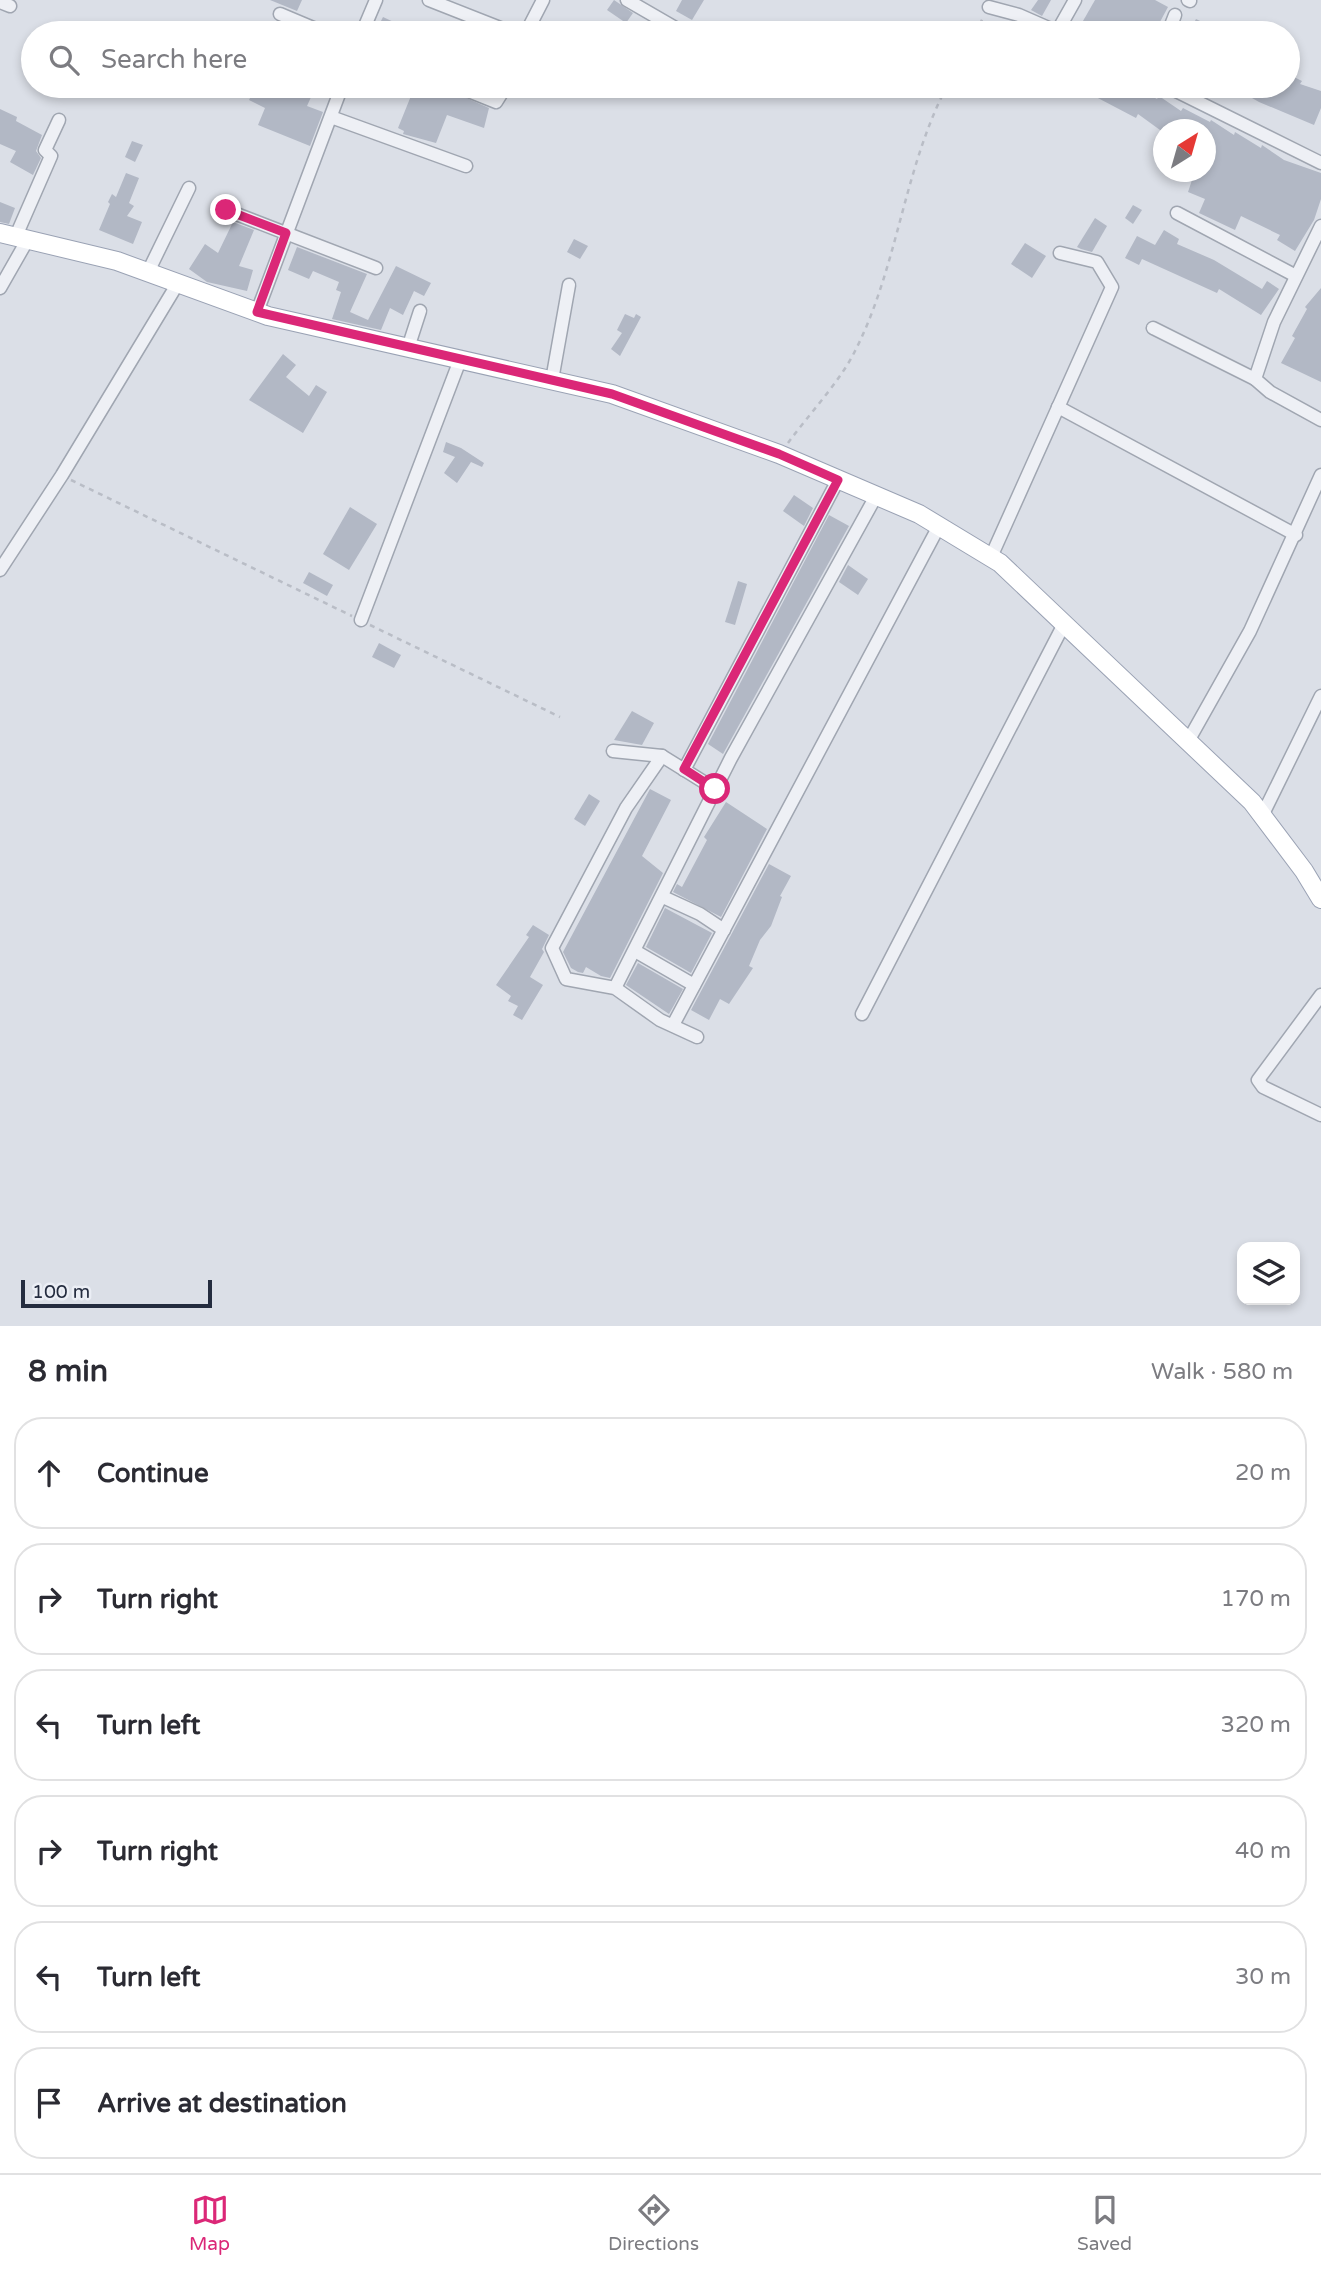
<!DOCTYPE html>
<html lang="en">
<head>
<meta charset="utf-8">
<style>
	body { margin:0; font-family:"Varela Round",sans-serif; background:#f7f7f7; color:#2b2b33 }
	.controls { position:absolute; right:21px; bottom:21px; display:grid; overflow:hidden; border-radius:14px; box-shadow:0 4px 10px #0003 }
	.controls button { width:63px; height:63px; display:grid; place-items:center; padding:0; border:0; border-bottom:2px solid #e1e1e2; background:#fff; color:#2b2b33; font:35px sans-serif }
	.compass { position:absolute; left:1153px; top:119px; width:63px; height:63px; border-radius:50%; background:#fff; box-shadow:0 4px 10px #0003; rotate:37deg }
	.scale { position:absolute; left:21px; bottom:18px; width:191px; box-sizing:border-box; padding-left:7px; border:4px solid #242c3f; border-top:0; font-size:19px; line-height:24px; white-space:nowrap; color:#242c3f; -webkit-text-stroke:5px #ebeef5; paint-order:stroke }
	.stop { position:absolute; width:21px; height:21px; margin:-16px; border:5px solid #db2777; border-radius:50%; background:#fff }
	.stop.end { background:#db2777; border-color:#fff; box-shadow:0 2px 7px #0008 }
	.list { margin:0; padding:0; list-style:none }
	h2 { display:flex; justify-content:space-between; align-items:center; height:91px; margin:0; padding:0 28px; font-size:30px }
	h2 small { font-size:23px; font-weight:400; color:#7c7c81 }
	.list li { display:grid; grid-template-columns:46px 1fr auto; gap:21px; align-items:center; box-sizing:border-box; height:112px; margin:0 14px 14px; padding:0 14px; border:2px solid #e1e1e2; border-radius:28px }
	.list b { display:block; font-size:26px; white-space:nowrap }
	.list em { font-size:23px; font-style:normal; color:#7c7c81 }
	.icon { flex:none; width:38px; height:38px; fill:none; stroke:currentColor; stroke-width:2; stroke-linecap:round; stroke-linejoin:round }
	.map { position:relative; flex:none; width:1321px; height:1326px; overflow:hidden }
	.search { position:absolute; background:#fff; box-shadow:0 4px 10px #0003; left:21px; right:21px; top:21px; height:77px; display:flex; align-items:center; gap:18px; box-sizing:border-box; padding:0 24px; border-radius:38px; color:#7c7c81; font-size:26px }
	.sheet { height:847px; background:#fff }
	nav { display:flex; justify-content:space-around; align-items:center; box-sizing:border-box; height:98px; border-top:2px solid #e1e1e2; background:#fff; font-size:19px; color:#7c7c81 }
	nav a { display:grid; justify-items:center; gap:4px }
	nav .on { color:#db2777 }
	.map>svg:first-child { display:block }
</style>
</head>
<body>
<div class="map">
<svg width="1321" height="1326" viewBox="0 0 1321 1326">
	<rect width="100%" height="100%" fill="#dbdfe7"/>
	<g fill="#b2b8c5">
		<path d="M270,0H302L297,11Z"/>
		<path d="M614,0L633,13L626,23L607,10Z"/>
		<path d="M682,0H704L692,20L676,11Z"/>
		<path d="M1038,0H1051L1042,16L1031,10Z"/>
		<path d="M1095,0H1155L1168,7L1154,33H1104L1083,21Z"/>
		<path d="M383,17L417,33L376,31Z"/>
		<path d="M1196,19L1225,33H1189Z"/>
		<path d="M1288,74L1302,81L1300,84L1321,91V108L1314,125L1259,102L1231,86H1288Z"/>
		<path d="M256,86H316L307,106L323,112L310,146L258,125L265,108L249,100Z"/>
		<path d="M415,86H439L489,108L484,128L447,115L436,143L403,134L404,131L398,128Z"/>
		<path d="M1075,86H1134L1157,99L1159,96L1181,111L1183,108L1210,122L1211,120L1234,135L1235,132L1261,148L1262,145L1284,160L1321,173V199L1314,220L1295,251L1277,240L1280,235L1241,216L1235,230L1199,213L1205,199L1188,192L1192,180L1172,173L1206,172V130H1160L1138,114L1136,118Z"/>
		<path d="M0,109L17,117L16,121L42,135L36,151L41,158L33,175L10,162L16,151L0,144Z"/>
		<path d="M132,141L143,145L135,162L125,157Z"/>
		<path d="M126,173L139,178L129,203L134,206L127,216L142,222L133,244L99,230L110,204L108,202L112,194L116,197Z"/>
		<path d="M0,202L15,208L9,224L0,222Z"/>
		<path d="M1133,205L1142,210L1133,224L1125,218Z"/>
		<path d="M1095,218L1107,226L1092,252L1081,249L1077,247Z"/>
		<path d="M233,222L254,230L239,266L253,270L247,291L207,282L189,269L205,244L218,253Z"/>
		<path d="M1164,230L1179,239L1177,244L1214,260L1262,289L1267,281L1279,289L1261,315L1219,289L1217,293L1142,259L1139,265L1125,258L1137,236L1155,245Z"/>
		<path d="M574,239L588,246L580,259L567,252Z"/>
		<path d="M1025,243L1046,256L1032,278L1011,264Z"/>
		<path d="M297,247L367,274L350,312L368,320L396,266L431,283L424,296L414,291L403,315L390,308L381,330L332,319L341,292L336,290L339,282L313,271L309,279L288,270Z"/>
		<path d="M1321,288V382L1281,363L1295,338L1292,336L1307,309L1305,307Z"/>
		<path d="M625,314L634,318L636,314L641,317L620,356L611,349L622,333L617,330Z"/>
		<path d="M283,354L296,365L286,377L309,396L316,385L327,392L303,433L249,400Z"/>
		<path d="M446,442L461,448L484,463L482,467L471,462L457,483L444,473L455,457L443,452Z"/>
		<path d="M794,495L813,508L804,526L783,511Z"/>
		<path d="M350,507L377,524L349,570L323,554Z"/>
		<path d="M829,515L849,526L723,754L708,744Z"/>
		<path d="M848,565L868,579L858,595L839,582Z"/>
		<path d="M309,572L333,585L327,596L303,583Z"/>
		<path d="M738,581L747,584L735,625L725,622Z"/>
		<path d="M379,643L401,655L394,668L372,657Z"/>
		<path d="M632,711L654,723L642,745L614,740Z"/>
		<path d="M650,789L671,800L642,856L663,873L610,978L601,976L586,967L583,973L578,972L571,968L563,952Z"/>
		<path d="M589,794L600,801L585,826L574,819Z"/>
		<path d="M726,802L767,829L721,917L673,892L677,884L682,887L707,840L704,837Z"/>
		<path d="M769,864L791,876L780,896L782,897L771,926L760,940L749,966L753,968L729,1004L720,999L709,1020L691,1010Z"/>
		<path d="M665,908L712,933L691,973L646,947Z"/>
		<path d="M533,925L549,935L542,949L544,952L530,977L543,985L522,1020L513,1015L518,1006L508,1001L511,996L496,985L529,937L526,935Z"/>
		<path d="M638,963L683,989L669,1014L626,985Z"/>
	</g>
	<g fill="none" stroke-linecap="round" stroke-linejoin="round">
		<g stroke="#a0a6b1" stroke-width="15">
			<g id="street">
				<path d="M429,0L513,33"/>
				<path d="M627,0L684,33"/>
				<path d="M1188,0L1190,1"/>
				<path d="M0,2L10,6"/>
				<path d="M989,7L1019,15L1060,33"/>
				<path d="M280,14L325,33"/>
				<path d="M1057,32L1075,0"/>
				<path d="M362,33L376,0"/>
				<path d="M526,33L543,0"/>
				<path d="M1168,33L1175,15"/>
				<path d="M456,86L496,102L506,86"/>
				<path d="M1166,86L1321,163"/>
				<path d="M331,117L466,166"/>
				<path d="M226,210L376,268"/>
				<path d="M1177,213L1296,276"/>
				<path d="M1321,226L1274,322L1255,379L1270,392L1321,420"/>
				<path d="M16,236L51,156L45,150L59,120"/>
				<path d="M148,272L189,188"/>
				<path d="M0,288L28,239"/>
				<path d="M257,312L342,86"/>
				<path d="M1153,328L1255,379"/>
				<path d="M408,348L420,311"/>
				<path d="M552,380L569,285"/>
				<path d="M1058,407L1296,535"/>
				<path d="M991,557L1112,287L1097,262L1060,253"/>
				<path d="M0,570L62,475L178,283"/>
				<path d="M361,620L460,360"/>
				<path d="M1187,743L1250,631L1321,475"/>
				<path d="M613,751L662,756L715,789"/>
				<path d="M662,756L626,808L552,948L566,979L615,988L660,1020L697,1037"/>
				<path d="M684,770L838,480"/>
				<path d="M1262,816L1321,696"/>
				<path d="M663,897L700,914L724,930"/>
				<path d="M635,951L694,985"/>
				<path d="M615,988L731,758L876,496"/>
				<path d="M1321,995L1258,1080L1263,1087L1321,1115"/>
				<path d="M862,1014L1064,624"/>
				<path d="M673,1025L939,526"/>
			</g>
		</g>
		<g stroke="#9aa2b4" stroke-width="20">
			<path id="primary" d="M0,233L117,261L268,316L612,394L779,454L919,514L1000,563L1252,802L1304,871L1321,899"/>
		</g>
		<g stroke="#b9bdc6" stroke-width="2.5" stroke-dasharray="5 5" stroke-linecap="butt">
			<path d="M975,33L984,16"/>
			<path d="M788,443C809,414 838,384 854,353C898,268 903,170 947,86"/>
			<path d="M71,480L352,616"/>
			<path d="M370,625L560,717"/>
		</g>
		<use href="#street" stroke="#eef0f5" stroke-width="12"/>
		<use href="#primary" stroke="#fff" stroke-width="18"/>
	</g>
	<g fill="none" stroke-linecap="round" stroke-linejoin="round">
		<path stroke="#db2777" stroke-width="9" d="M226,210L286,233L257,312L612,394L779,454L838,480L684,769L715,789"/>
	</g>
</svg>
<div class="controls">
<button><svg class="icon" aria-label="layers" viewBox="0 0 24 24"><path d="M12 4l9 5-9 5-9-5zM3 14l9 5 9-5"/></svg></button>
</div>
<svg class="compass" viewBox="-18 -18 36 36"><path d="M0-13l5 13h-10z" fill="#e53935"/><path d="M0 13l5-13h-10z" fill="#7c7c81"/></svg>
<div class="scale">100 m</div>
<div class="stop" style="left:715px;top:789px"></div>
<div class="stop end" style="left:226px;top:210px"></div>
<div class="search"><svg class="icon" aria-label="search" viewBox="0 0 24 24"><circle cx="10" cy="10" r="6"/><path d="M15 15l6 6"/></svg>Search here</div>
</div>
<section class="sheet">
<h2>8 min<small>Walk · 580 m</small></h2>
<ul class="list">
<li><svg class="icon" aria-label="ahead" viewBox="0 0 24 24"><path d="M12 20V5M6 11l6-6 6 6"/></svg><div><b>Continue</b></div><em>20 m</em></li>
<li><svg class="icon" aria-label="right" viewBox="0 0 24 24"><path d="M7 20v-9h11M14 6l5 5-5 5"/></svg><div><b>Turn right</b></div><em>170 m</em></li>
<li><svg class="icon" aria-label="left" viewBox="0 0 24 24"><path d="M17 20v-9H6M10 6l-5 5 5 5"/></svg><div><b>Turn left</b></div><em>320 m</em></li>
<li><svg class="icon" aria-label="right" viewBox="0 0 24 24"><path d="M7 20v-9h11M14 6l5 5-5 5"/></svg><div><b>Turn right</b></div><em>40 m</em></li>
<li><svg class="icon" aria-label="left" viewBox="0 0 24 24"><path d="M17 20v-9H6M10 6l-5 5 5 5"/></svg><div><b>Turn left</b></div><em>30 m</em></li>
<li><svg class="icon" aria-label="arrive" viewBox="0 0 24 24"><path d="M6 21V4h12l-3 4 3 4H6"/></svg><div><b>Arrive at destination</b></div></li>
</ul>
</section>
<nav>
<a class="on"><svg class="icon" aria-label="map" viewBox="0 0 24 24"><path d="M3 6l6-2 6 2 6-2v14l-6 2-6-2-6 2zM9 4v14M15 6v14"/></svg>Map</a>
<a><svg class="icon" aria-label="directions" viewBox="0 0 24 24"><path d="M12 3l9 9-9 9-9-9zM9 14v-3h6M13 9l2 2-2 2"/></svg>Directions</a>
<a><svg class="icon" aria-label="saved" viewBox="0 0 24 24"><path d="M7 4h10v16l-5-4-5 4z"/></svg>Saved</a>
</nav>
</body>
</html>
